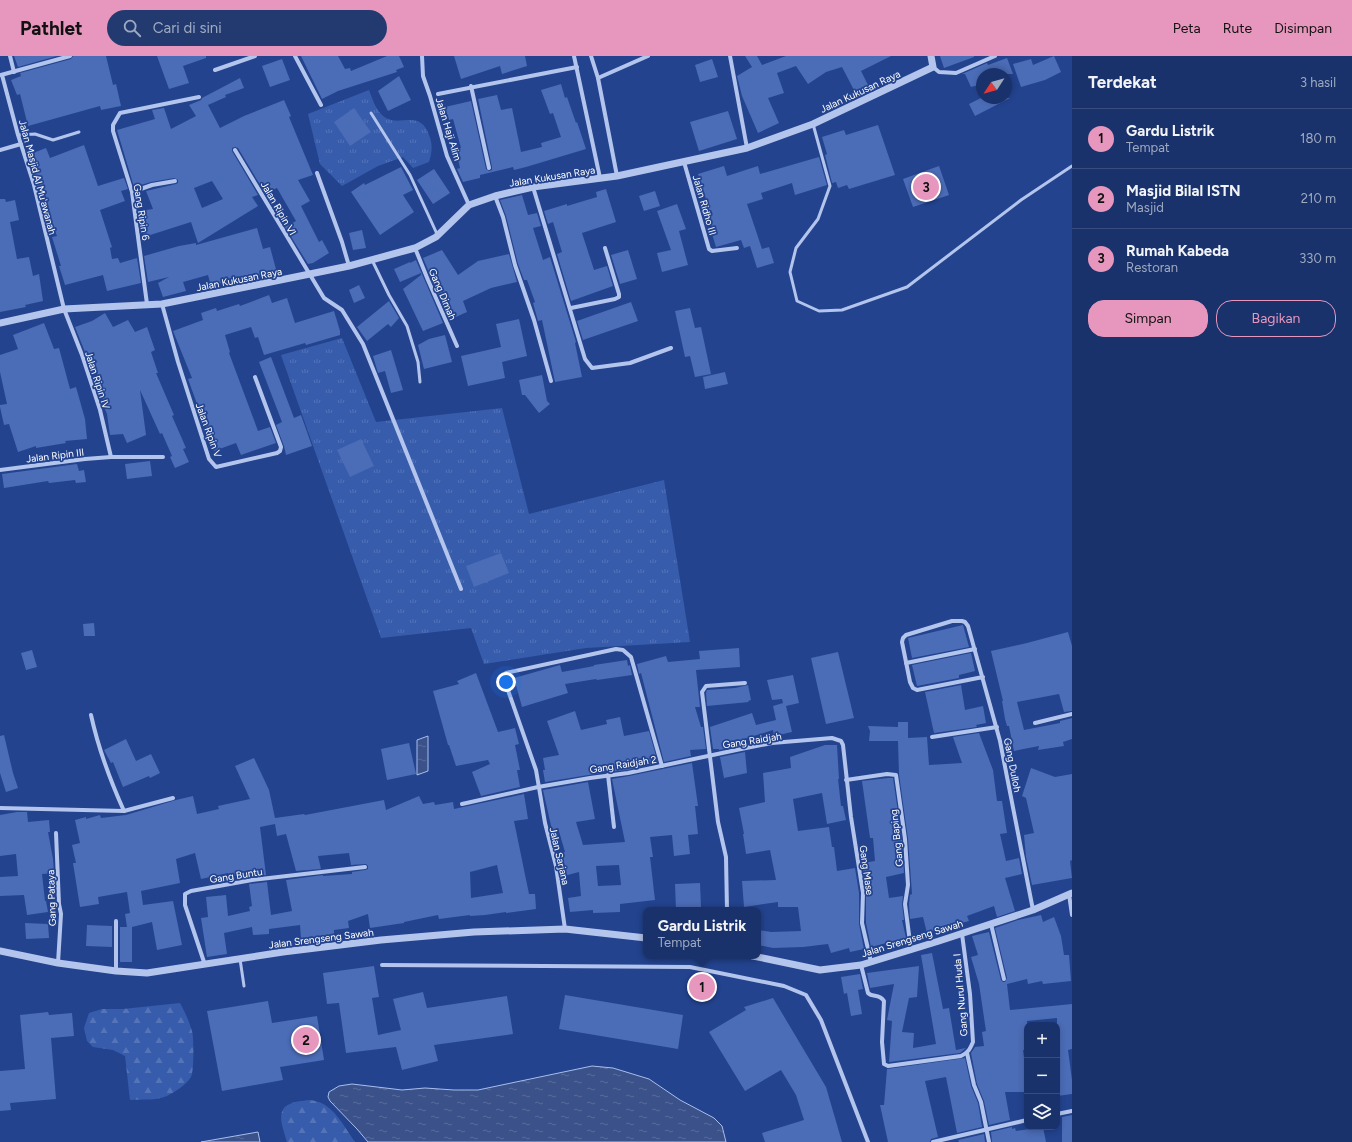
<!DOCTYPE html>
<html lang="id">
<head>
<meta charset="utf-8">
<style>
	body { margin:0; font-family:Figtree,sans-serif; background:#233a71; color:#f1f3f6 }
	.controls { position:absolute; right:12px; bottom:12px; display:grid; overflow:hidden; border-radius:8px; box-shadow:0 2px 6px #0003 }
	.controls button { width:36px; height:36px; display:grid; place-items:center; padding:0; border:0; border-bottom:1px solid #384d7e; background:#1a326b; color:#f1f3f6; font:20px sans-serif }
	.compass { position:absolute; left:976px; top:12px; width:36px; height:36px; border-radius:50%; background:#1a326b; box-shadow:0 2px 6px #0003; rotate:234deg }
	.you { position:absolute; left:506px; top:626px; width:14px; height:14px; margin:-10px; border:3px solid #fff; border-radius:50%; background:#1a73e8; box-shadow:0 0 0 6px #1a73e833 }
	.badge { display:grid; place-items:center; width:26px; height:26px; border-radius:50%; background:#e797bd; color:#111; font-size:13px; font-weight:700 }
	.pin { position:absolute; translate:-50% -50%; border:2px solid #fff; box-shadow:0 1px 4px #0006 }
	.popup { position:absolute; left:643px; top:851px; width:118px; height:52px; box-sizing:border-box; display:grid; place-content:center; border-radius:8px; background:#1a326b; filter:drop-shadow(0 1px 3px #0005); font-size:13px; white-space:nowrap; color:#9faac1 }
	.popup b { font-size:15px; color:#f1f3f6 }
	.popup::after { content:''; position:absolute; left:50%; top:100%; margin-left:-8px; border:8px solid transparent; border-top-color:#1a326b }
	.list { margin:0; padding:0; list-style:none }
	h2 { display:flex; justify-content:space-between; align-items:center; height:52px; margin:0; padding:0 16px; font-size:17px }
	h2 small { font-size:13px; font-weight:400; color:#9faac1 }
	.list li { display:grid; grid-template-columns:26px 1fr auto; gap:12px; align-items:center; box-sizing:border-box; height:60px; padding:0 16px; border-top:1px solid #384d7e }
	.list b { display:block; font-size:15px; white-space:nowrap }
	.list p { margin:0; font-size:13px; white-space:nowrap; color:#9faac1 }
	.list em { font-size:13px; font-style:normal; color:#9faac1 }
	.actions { display:flex; gap:8px; padding:12px 16px }
	.actions a { flex:1; padding:9px 0; border:1px solid #e797bd; border-radius:16px; text-align:center; font-size:14px; color:#e797bd }
	.actions .main { background:#e797bd; color:#111 }
	.icon { flex:none; width:22px; height:22px; fill:none; stroke:currentColor; stroke-width:2; stroke-linecap:round; stroke-linejoin:round }
	.map { position:relative; flex:none; width:1072px; height:1086px; overflow:hidden }
	header { display:flex; align-items:center; gap:24px; box-sizing:border-box; height:56px; padding:0 20px; background:#e797bd; color:#111 }
	header strong { font-size:19px }
	nav { display:flex; gap:22px; margin-inline-start:auto; font-size:14px }
	.search { width:280px; height:36px; background:#233a71; display:flex; align-items:center; gap:10px; box-sizing:border-box; padding:0 14px; border-radius:22px; color:#9faac1; font-size:15px }
	main { display:flex }
	aside { flex:1; background:#1a326b }
	.map>svg:first-child { display:block }
</style>
</head>
<body>
<header>
<strong>Pathlet</strong>
<div class="search"><svg class="icon" aria-label="search" viewBox="0 0 24 24"><circle cx="10" cy="10" r="6"/><path d="M15 15l6 6"/></svg>Cari di sini</div>
<nav><a>Peta</a><a>Rute</a><a>Disimpan</a></nav>
</header>
<main>
<div class="map">
<svg width="1072" height="1086" viewBox="0 0 1072 1086">
	<defs>
		<pattern id="grass-tufts" width="24" height="20" patternUnits="userSpaceOnUse"><rect width="24" height="20" fill="#375cac"/><path d="M3 7l-1-3M5 7V3M7 7l1-3M15 17l-1-3M17 17v-4M19 17l1-3" fill="none" stroke="#5574b8"/></pattern>
		<pattern id="forest-firs" width="22" height="20" patternUnits="userSpaceOnUse"><rect width="22" height="20" fill="#375cac"/><path d="M5 1l3.5 6h-7zM16 11l3.5 6h-7z" fill="#5574b8"/></pattern>
		<pattern id="water-ripples" width="26" height="14" patternUnits="userSpaceOnUse"><rect width="26" height="14" fill="#3a5189"/><path d="M2 4q2-2 4 0t4 0M15 11q2-2 4 0t4 0" fill="none" stroke="#586b9b"/></pattern>
	</defs>
	<rect width="100%" height="100%" fill="#23438f"/>
	<g fill="url(#grass-tufts)">
		<path d="M369,34C372,42 375,52 382,59C397,74 419,51 429,79C433,89 432,96 429,106L413,112L403,101L378,110L342,130L320,108L308,58Z"/>
		<path d="M342,282L376,366L502,352L529,458L664,424L690,586L586,592L484,608L471,572L381,582L281,299Z"/>
	</g>
	<g fill="url(#forest-firs)">
		<path d="M180,947C185,956 189,965 192,975C194,982 194,1015 191,1021C186,1029 175,1036 167,1040C156,1045 142,1043 130,1044L125,1000L113,994L93,991L87,985L84,972L89,957L102,953H123Z"/>
		<path d="M309,1044C332,1045 343,1069 355,1086H287C284,1074 274,1054 290,1048C295,1045 303,1045 309,1044Z"/>
	</g>
	<g fill="url(#water-ripples)" stroke="#a8beed">
		<path d="M428,680V715L417,719V684Z"/>
		<path d="M592,1010L613,1012L649,1023L680,1044L714,1062L722,1070L726,1086H368L357,1073L330,1045L328,1041L329,1036L339,1030L352,1028L402,1034L425,1032L454,1034H478Z"/>
		<path d="M258,1076L260,1086H201Z"/>
	</g>
	<g fill="#4b6cb6" fill-rule="evenodd">
		<path d="M14,0H57L18,11Z"/>
		<path d="M73,0H106L113,29L116,28L121,50L101,54L100,50L28,70L20,38L17,39L11,24L21,20L20,17L71,3Z"/>
		<path d="M157,0H206V2L183,10L189,27L169,33Z"/>
		<path d="M301,0H338L345,13L350,12L351,15L387,0H399L404,11L396,14L397,16L338,35L322,43Z"/>
		<path d="M454,0H525L527,10L502,18L500,10L461,23Z"/>
		<path d="M745,0H757L762,9L786,0H891L861,15L869,31L856,38L842,11L826,16L808,28L796,10L777,17L784,37L768,42L779,67L758,77L742,40L737,20L752,11Z"/>
		<path d="M940,0H974V1L944,12Z"/>
		<path d="M1054,0L1061,16L1045,24L1021,31L1013,8L1031,3L1033,9Z"/>
		<path d="M1007,2L1013,18H982V28L971,31L965,18H962L987,7L988,9Z"/>
		<path d="M282,3L290,24L270,31L262,10Z"/>
		<path d="M712,3L718,21L700,26L695,9Z"/>
		<path d="M399,20L411,44L388,55L378,35Z"/>
		<path d="M240,22L244,32L225,39L226,41L208,49L220,72L244,60L284,44L291,60L289,61L313,119L298,124L310,145L301,150L319,186L322,184L329,197L313,207L308,208L285,171L296,165L277,132L265,137L238,92L235,91L232,92V95L258,139L252,141L258,150L198,187L191,166L144,181L139,155L153,153L146,135L176,128L178,127V124L174,122L151,126L134,131L117,74L155,63L152,54L164,52L171,73L196,60L189,49L201,44L202,42ZM212,125L223,143L202,152L194,132Z"/>
		<path d="M561,28L565,42L567,41L576,67L577,66L586,93L526,111L514,114L513,111L480,119V122L463,126L457,113L460,112L456,94L461,92L453,63L449,64L445,51L471,45L486,113L489,115L492,114V111L478,43L497,39L501,54L512,52L521,96L542,91L541,87L561,81L553,57L550,58L541,34Z"/>
		<path d="M981,42H1010L975,60L969,48Z"/>
		<path d="M354,52L371,76L350,90L334,66Z"/>
		<path d="M728,55L737,83L699,95L690,66Z"/>
		<path d="M878,69L895,119L849,133L847,129L838,132L836,126L832,127L825,99L827,98L822,81L844,74L846,79Z"/>
		<path d="M84,89L98,130L124,122L128,133L121,135L125,145L100,154L109,182L112,191L110,192L112,203L118,202L120,207L137,202L141,227L107,235L103,219L65,229L59,210H61L52,181L57,180L43,145H42L28,99L46,92L50,102Z"/>
		<path d="M819,101L827,129L795,139L792,127L761,137L763,143L747,148L762,193L769,191L774,207L757,212L750,190L744,192L741,184L716,191L712,178L714,177L703,144L706,143L698,118L724,110L727,120L758,110L760,118Z"/>
		<path d="M939,110L949,139L913,151L903,123Z"/>
		<path d="M401,111L413,134L403,139L414,156L380,179L351,136L364,127L365,129Z"/>
		<path d="M434,113L450,137L433,148L417,124Z"/>
		<path d="M606,133L616,166L582,177L594,214L607,210L613,230L571,245L557,198L562,196L553,166L548,168L544,155L567,148V150L597,141L596,136Z"/>
		<path d="M655,135L660,150L644,155L639,140Z"/>
		<path d="M522,139L528,159L537,157L541,170L533,172L543,204L550,201L576,286L575,287L582,321L555,326L542,264L538,265L533,247L535,246L527,224H524L518,208L506,160L500,144Z"/>
		<path d="M0,143H5L6,146L15,144L19,164L10,166L17,203L29,201L33,220L39,218L43,245L25,249L26,251L0,256Z"/>
		<path d="M677,148L686,173L679,175L688,209L662,216L657,197L671,194L657,155Z"/>
		<path d="M257,172L263,193L270,191L277,217L262,221L261,219L243,224V221L211,230L208,219L183,226L186,235L163,241L158,227L169,221L148,226L144,200L179,190L196,187V189Z"/>
		<path d="M362,174L366,192L353,194L349,177Z"/>
		<path d="M442,194L458,219L478,205L509,198L517,226L491,232L463,245L467,256L449,264L423,202Z"/>
		<path d="M628,194L637,223L620,228L611,199Z"/>
		<path d="M416,204L443,267L423,275L403,233L421,219V217L400,226L394,213L410,206V207Z"/>
		<path d="M359,229L365,242L354,247L349,234Z"/>
		<path d="M269,239L272,247L287,242L295,267L334,255L340,275V279L306,289L305,287L264,299L258,281L255,282L251,271L225,279L230,296L229,297L258,375L270,371L276,387L241,399L236,387L214,395L188,323L192,322L173,275L203,264L201,257L216,252L217,255L239,248L240,250Z"/>
		<path d="M389,245L399,262L391,271L388,268L367,285L357,271Z"/>
		<path d="M631,246L638,265L583,284L577,265Z"/>
		<path d="M690,252L695,272L701,271L711,318L695,321L690,300L685,301L675,255Z"/>
		<path d="M105,257L113,271L128,264L135,276L147,271L155,294L151,296L158,317H156L174,359L172,360L186,392L183,393L189,406L175,412L170,401L172,400L162,377L160,378L140,334L146,379L127,387L123,378L110,379L107,358L104,351L97,315L93,316L75,271L92,265Z"/>
		<path d="M519,263L527,300L502,306L505,322L468,330L461,300L501,291L496,268Z"/>
		<path d="M44,267L54,293L59,292L70,333L76,331L85,363L87,383L65,385L66,387L36,392V390L18,396L9,368L4,369L0,351V349L7,348L0,316V299L18,293L13,279Z"/>
		<path d="M445,279L452,306L424,313L418,289L429,283Z"/>
		<path d="M391,294L403,334L391,337L385,315L378,317L373,300Z"/>
		<path d="M271,301L294,362L301,359L312,390L286,399L284,390L276,369L282,366L259,306Z"/>
		<path d="M725,316L728,328L705,333L703,321Z"/>
		<path d="M542,319L547,345L550,348L539,357L525,339H522L519,324Z"/>
		<path d="M361,383L374,410L350,421L337,394Z"/>
		<path d="M150,405L152,420L127,423L125,408Z"/>
		<path d="M77,408L79,415L84,414L86,426L76,427L75,424L49,427L48,425L4,432L2,418Z"/>
		<path d="M501,497L509,517L474,531L466,510Z"/>
		<path d="M94,567L95,580H84L83,568Z"/>
		<path d="M963,569L969,591L912,602L908,582Z"/>
		<path d="M1068,576L1072,590V655L1064,656L1059,638L1017,646L1024,674L1060,667V665L1072,662V683L1063,686L1064,690L1038,694L1039,690L1014,695L1009,670H1007L1005,663L1002,645H1003L991,595L1027,587Z"/>
		<path d="M739,592L740,611L696,614L700,651H695L701,671H703L706,693L690,694L691,700L664,706L641,617L639,618L637,608L666,600L668,606L700,603L699,595Z"/>
		<path d="M32,594L37,611L26,614L21,597Z"/>
		<path d="M838,596L854,662L826,668L811,602Z"/>
		<path d="M971,597L975,615L959,619V622L917,630L912,609Z"/>
		<path d="M627,604L628,610L630,609L632,619L597,624L596,623L565,628L568,637L522,651L514,622L560,609L562,616L594,610V609Z"/>
		<path d="M476,617L498,676L515,672L519,688L515,689L520,714H517L520,731L481,740L472,716L490,708L488,704L456,710L449,689H448L433,635L459,628L457,625Z"/>
		<path d="M793,619L799,647L786,650L792,676L774,680L773,674L744,683L745,689L719,694V693H713L710,671L752,657L756,669L776,664L773,650L783,647L782,643L772,644L767,624Z"/>
		<path d="M748,629L751,644L748,645L749,646L707,650L706,637L707,634L735,632Z"/>
		<path d="M961,629L965,654L983,650L986,667L976,669L977,671L934,677L925,636Z"/>
		<path d="M575,655L581,674L607,668L606,664L620,661L624,680L649,675L658,707L627,714L607,716L545,726L543,714H545L543,702L559,699L547,665Z"/>
		<path d="M898,666H908V682L927,681L929,709L962,707L953,681L979,677L993,714L997,745H1002L1007,777L1000,778L1006,805L1019,802L1022,818L1005,822L1015,855L997,861L994,850L967,860L969,865L927,877L923,861L910,863L909,848L910,839L912,838L908,783L899,718L898,685H869L870,675L868,670L898,671Z"/>
		<path d="M4,679L13,717L18,732L6,736L0,717V680Z"/>
		<path d="M126,683L136,705L151,698L160,717L150,722L149,720L123,731L113,706L111,707L104,694Z"/>
		<path d="M409,687L416,718L387,724L381,693Z"/>
		<path d="M825,689H837L839,723H838L841,750H843L846,764L827,768L822,737L793,743L798,775L829,771L832,791H834L837,815L855,812L859,837V868L864,893L850,896L849,892L831,897L828,888L803,891L773,892L758,889V874L771,876L801,875L798,851H778V846L744,851L742,825L776,824L770,794L746,798L743,778H744L739,752L765,746L763,717L791,712L790,701Z"/>
		<path d="M745,696L747,717L724,722L720,701Z"/>
		<path d="M254,702L269,734L275,762L304,758L305,759L384,744L386,754L419,740L423,748L434,746L435,749L453,746L454,753L524,738L528,763L514,765L529,838H535L536,853L506,857V856L485,859L470,860V859L439,863L438,859L404,866V867L370,872L368,858L348,865L349,872L334,874V879L301,883L300,869L269,873V878L253,879L252,871L224,877L227,898L207,901L201,862L208,861L206,841L226,839L228,860L250,855L249,851L252,850L249,828L267,826L271,859L292,855L286,824L323,819V820L352,818V816L365,814L368,813V810L366,808L351,809L349,797L318,800L321,813L296,815L286,778L277,780L275,768L260,771L266,819L248,821V818L229,821L228,817L201,823L195,797L176,803L180,827L141,835L143,849L173,845L182,889L157,894L152,866L132,871V906H120V871H127L125,858L130,857L127,836L98,841L99,848L80,851L73,807H76L72,789L80,787L75,764L86,761V763L100,759L101,762L126,759L176,744L193,740L197,758L219,753L218,750L250,743L235,710ZM497,809L503,837L471,842L470,816Z"/>
		<path d="M692,707L698,750H695L698,778L688,779L690,798L674,800L672,779L650,781L653,801H650L655,844L620,848V856L593,857V854L570,856L568,842L581,840L579,816L564,820L559,797L565,796L558,772L552,774L543,734L588,726L595,763L576,766L583,789L625,786L612,723L629,720ZM619,809L621,829L598,830L596,810Z"/>
		<path d="M1031,712L1055,721L1072,718V804L1070,805L1072,822L1032,829L1026,801L1024,779L1034,777L1026,742L1022,740Z"/>
		<path d="M888,722H893L902,783L904,817L886,821L889,842L903,840L902,848L904,864H902L906,882L871,891L866,867V837L862,807L875,805L873,782H870L862,725Z"/>
		<path d="M17,756H27L28,766L49,764L50,776H48L53,803L54,817L42,818L45,845H46L48,856L27,859L24,839L0,840V821L18,820L16,798L0,800V759Z"/>
		<path d="M700,827L701,851H687V854H676L675,828Z"/>
		<path d="M1041,859L1043,866L1054,861L1061,880L1064,899H1069L1071,925L1043,928L1042,925L1028,928L1027,923L1007,928L1010,954L1072,948V993L1068,994L1072,1024V1038L1057,1040V962L1027,965V994H1023L1026,1016H1027V1036H1005L1010,1064L989,1069L984,1045L977,1028L971,997L975,991L984,990L982,976L986,975L979,928L971,901L978,899L972,880L989,876L1001,924L1003,926H1005L1007,922L995,872L1018,864Z"/>
		<path d="M25,867L48,868L49,882L26,883Z"/>
		<path d="M87,869L112,870V891L86,890Z"/>
		<path d="M932,897L943,953L949,952L956,994L966,992L960,997L889,1006L892,965L887,964L894,928L870,932L867,917L919,910L917,941L909,942L902,976L914,977L913,992L936,988L921,899Z"/>
		<path d="M374,910L379,941L372,942L378,979L401,974L393,943L423,936L427,952L507,940L513,978L434,989L438,1005L402,1014L396,991L346,997L339,947L327,948L323,917Z"/>
		<path d="M860,918L863,933L858,934L862,958L851,960L847,937L844,938L841,921Z"/>
		<path d="M565,939L683,959L678,993L559,973Z"/>
		<path d="M773,942L826,1031L842,1086H765L762,1077L804,1064L796,1039L781,1014L745,1035L709,976L746,954L744,951Z"/>
		<path d="M268,945L272,967L317,960L324,1004L280,1011L283,1024L222,1035L207,955Z"/>
		<path d="M48,956L49,959L72,957L74,980L51,982L56,1043L10,1047L11,1054L0,1055V1015L25,1013L20,959Z"/>
		<path d="M965,1002L971,1030L978,1047L982,1071L957,1077L946,1021L925,1025L938,1081L931,1083L930,1086H888L880,1049H884L887,1013Z"/>
		<path d="M1072,1059V1086H1062V1061Z"/>
		<path d="M1012,1071V1073L1015,1072L1016,1075L1043,1071L1046,1086H992L991,1076Z"/>
		<path d="M984,1078L985,1086H959L958,1084Z"/>
	</g>
	<g fill="none" stroke-linecap="round" stroke-linejoin="round">
		<g stroke="#b3c5ec" stroke-width="3">
			<path d="M371,57L410,119L437,178"/>
			<path d="M813,68L830,130L818,163L796,192L790,216L797,245L819,255L842,254L907,231L1021,144L1072,110"/>
			<path d="M18,79L35,78L53,84L79,76"/>
			<path d="M372,204L389,239L407,270L418,306L420,326"/>
			<path d="M240,903L244,930"/>
		</g>
		<g stroke="#b3c5ec" stroke-width="4">
			<path d="M10,0L14,16"/>
			<path d="M295,0L321,49"/>
			<path d="M422,0L423,20L430,40L447,100L469,149"/>
			<path d="M574,0L600,122"/>
			<path d="M591,0L598,22L617,120"/>
			<path d="M730,0L747,92"/>
			<path d="M933,11L939,16L956,17L995,0"/>
			<path d="M215,14L255,0"/>
			<path d="M1,19L70,0"/>
			<path d="M2,19L18,79L34,129L64,253L82,299L100,354L111,401"/>
			<path d="M598,22L648,0"/>
			<path d="M471,30L489,112"/>
			<path d="M438,38L577,11"/>
			<path d="M0,94L21,88"/>
			<path d="M235,94L324,242L342,254L363,288L461,533"/>
			<path d="M684,106L709,193L712,195L737,192"/>
			<path d="M317,117L342,186L349,210"/>
			<path d="M533,131L585,303L592,312L630,307L671,292"/>
			<path d="M132,136L152,129L175,125"/>
			<path d="M495,140L503,161L515,209L534,264L551,325"/>
			<path d="M415,192L428,224L457,290"/>
			<path d="M147,248L132,136L113,75V69L120,57L199,41"/>
			<path d="M162,248L178,306L209,403L216,411L277,397L280,395L281,391L255,321"/>
			<path d="M571,252L615,243L619,241V238L605,192"/>
			<path d="M0,414L85,403L111,401H163"/>
			<path d="M906,607L975,593"/>
			<path d="M983,621L917,634L913,632L910,626L902,586L903,582L906,579L952,565H962L965,566L968,570L1000,685L1033,854"/>
			<path d="M91,659C98,691 110,724 124,755"/>
			<path d="M1035,667L1072,658"/>
			<path d="M932,681L997,671"/>
			<path d="M608,719L614,771"/>
			<path d="M846,724L887,718L896,719L905,783L908,829L905,848L911,894"/>
			<path d="M462,748L538,731L590,722L628,717L741,693L772,687L832,682L841,685L843,689L851,761L863,837L862,867L871,906"/>
			<path d="M0,752L124,755L173,742"/>
			<path d="M56,777L59,848L61,858L58,907"/>
			<path d="M1069,838L1072,859"/>
			<path d="M727,854L726,801L718,766L702,636L706,630L745,627"/>
			<path d="M991,868L1004,923"/>
			<path d="M565,873L556,810L545,767L536,714L503,620L506,617L616,593L623,594L631,601L662,710"/>
			<path d="M205,909L185,849V838L191,835L252,824L365,811"/>
			<path d="M382,909L690,911L784,930L806,939L821,964L868,1086"/>
			<path d="M861,909L868,937C873,942 879,937 884,945L882,986L884,1008L888,1010L961,1000C968,997 970,993 973,986L970,938L962,878"/>
			<path d="M116,915V865"/>
			<path d="M967,997L974,1029L981,1046L989,1086"/>
			<path d="M1057,1058L1072,1055"/>
			<path d="M933,1086L1027,1064"/>
		</g>
		<g stroke="#b3c5ec" stroke-width="7">
			<path d="M0,267L64,253L162,248L349,210L415,192L436,181L469,149L495,140L533,131L617,120L747,92L813,68L933,11L931,0"/>
			<path d="M0,895L58,907L116,915L147,917L283,896L381,884L474,876L565,873L646,882"/>
			<path d="M753,900L820,914L861,909L939,885L1033,854L1072,837"/>
		</g>
	</g>
	<g text-anchor="middle" stroke-width="3.5" stroke-linejoin="round" paint-order="stroke">
		<g font-size="10" fill="#fff" stroke="#23438f">
			<text transform="translate(860 35) rotate(-25)" y="4">Jalan Kukusan Raya</text>
			<text transform="translate(449 73) rotate(73)" y="4">Jalan Haji Alim</text>
			<text transform="translate(552 120) rotate(-9)" y="4">Jalan Kukusan Raya</text>
			<text transform="translate(38 121) rotate(75)" y="4">Jalan Masjid Al Mu'awanah</text>
			<text transform="translate(705 149) rotate(74)" y="4">Jalan Ridho III</text>
			<text transform="translate(279 152) rotate(60)" y="4">Jalan Ripin VI</text>
			<text transform="translate(142 156) rotate(81)" y="4">Gang Ripin 6</text>
			<text transform="translate(239 223) rotate(-11)" y="4">Jalan Kukusan Raya</text>
			<text transform="translate(443 238) rotate(67)" y="4">Gang Dimah</text>
			<text transform="translate(98 324) rotate(72)" y="4">Jalan Ripin IV</text>
			<text transform="translate(209 374) rotate(70)" y="4">Jalan Ripin V</text>
			<text transform="translate(55 399) rotate(-7)" y="4">Jalan Ripin III</text>
			<text transform="translate(752 684) rotate(-9)" y="4">Gang Raidjah</text>
			<text transform="translate(623 708) rotate(-9)" y="4">Gang Raidjah 2</text>
			<text transform="translate(1013 709) rotate(79)" y="4">Gang Dulloh</text>
			<text transform="translate(896 782) rotate(-96)" y="4">Gang Baping</text>
			<text transform="translate(560 800) rotate(77)" y="4">Jalan Sarjana</text>
			<text transform="translate(867 814) rotate(82)" y="4">Gang Mase</text>
			<text transform="translate(236 819) rotate(-9)" y="4">Gang Buntu</text>
			<text transform="translate(51 842) rotate(-92)" y="4">Gang Pataya</text>
			<text transform="translate(321 882) rotate(-7)" y="4">Jalan Srengseng Sawah</text>
			<text transform="translate(912 882) rotate(-17)" y="4">Jalan Srengseng Sawah</text>
			<text transform="translate(960 939) rotate(-95)" y="4">Gang Nurul Huda I</text>
		</g>
	</g>
</svg>
<div class="controls">
<button>+</button>
<button>−</button>
<button><svg class="icon" aria-label="layers" viewBox="0 0 24 24"><path d="M12 4l9 5-9 5-9-5zM3 14l9 5 9-5"/></svg></button>
</div>
<svg class="compass" viewBox="-18 -18 36 36"><path d="M0-13l5 13h-10z" fill="#e53935"/><path d="M0 13l5-13h-10z" fill="#9faac1"/></svg>
<div class="you"></div>
<div class="pin badge" style="left:702px;top:931px">1</div>
<div class="popup"><b>Gardu Listrik</b>Tempat</div>
<div class="pin badge" style="left:306px;top:984px">2</div>
<div class="pin badge" style="left:926px;top:131px">3</div>
</div>
<aside>
<h2>Terdekat<small>3 hasil</small></h2>
<ul class="list">
<li><span class="badge">1</span><div><b>Gardu Listrik</b><p>Tempat</p></div><em>180 m</em></li>
<li><span class="badge">2</span><div><b>Masjid Bilal ISTN</b><p>Masjid</p></div><em>210 m</em></li>
<li><span class="badge">3</span><div><b>Rumah Kabeda</b><p>Restoran</p></div><em>330 m</em></li>
</ul>
<div class="actions"><a class="main">Simpan</a><a>Bagikan</a></div>
</aside>
</main>
</body>
</html>
